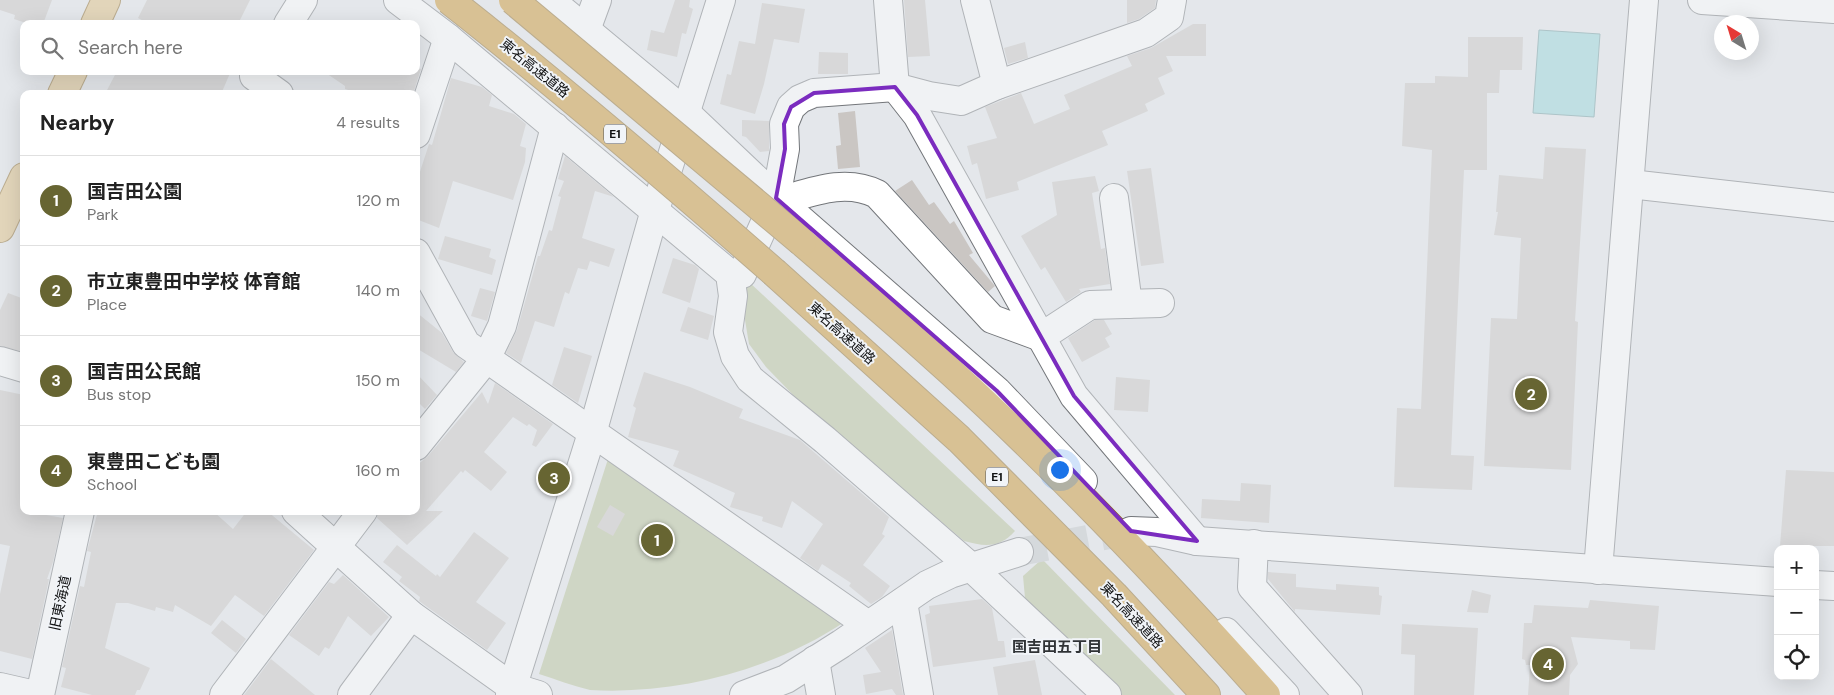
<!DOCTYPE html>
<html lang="en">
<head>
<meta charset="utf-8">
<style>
	body { margin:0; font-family:"DM Sans","Noto Sans JP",sans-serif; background:#f2f2f2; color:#222 }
	.controls { position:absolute; right:15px; bottom:15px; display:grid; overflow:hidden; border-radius:10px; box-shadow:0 5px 20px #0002 }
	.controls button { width:45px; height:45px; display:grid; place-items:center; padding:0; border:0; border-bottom:1px solid #e0e0e0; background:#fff; color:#222; font:25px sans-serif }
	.compass { position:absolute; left:1714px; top:15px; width:45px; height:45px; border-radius:50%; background:#fff; box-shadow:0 5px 20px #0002; rotate:322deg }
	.you { position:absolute; left:1059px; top:469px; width:18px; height:18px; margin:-12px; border:4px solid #fff; border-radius:50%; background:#1a73e8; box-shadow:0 0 0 8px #1a73e833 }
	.badge { display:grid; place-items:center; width:32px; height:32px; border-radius:50%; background:#676532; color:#fff; font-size:16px; font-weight:700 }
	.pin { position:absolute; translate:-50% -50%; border:2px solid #fff; box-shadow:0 1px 5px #0006 }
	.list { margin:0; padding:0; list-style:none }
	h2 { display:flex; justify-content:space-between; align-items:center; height:65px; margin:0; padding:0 20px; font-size:21px }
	h2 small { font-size:16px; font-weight:400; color:#767676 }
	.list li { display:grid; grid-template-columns:32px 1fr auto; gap:15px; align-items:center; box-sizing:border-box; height:90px; padding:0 20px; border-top:1px solid #e0e0e0 }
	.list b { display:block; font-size:19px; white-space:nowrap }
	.list p { margin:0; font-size:16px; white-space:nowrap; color:#767676 }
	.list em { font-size:16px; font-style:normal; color:#767676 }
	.icon { flex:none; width:28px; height:28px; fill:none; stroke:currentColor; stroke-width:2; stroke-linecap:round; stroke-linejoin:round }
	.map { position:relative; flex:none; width:1834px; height:695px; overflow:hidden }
	.search { position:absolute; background:#fff; box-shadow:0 5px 20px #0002; left:20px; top:20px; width:400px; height:55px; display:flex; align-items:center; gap:12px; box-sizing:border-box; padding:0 18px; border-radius:10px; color:#767676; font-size:19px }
	.panel { position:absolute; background:#fff; box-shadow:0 5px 20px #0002; left:20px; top:90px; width:400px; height:425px; border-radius:10px }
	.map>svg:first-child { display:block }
</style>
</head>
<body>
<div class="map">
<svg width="1834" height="695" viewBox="0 0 1834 695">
	<rect width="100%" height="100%" fill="#e4e7eb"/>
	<g fill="#b7c197">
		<path d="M748,281L1015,531C1000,548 985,547 964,541L798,400L766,367L749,344L740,290Z"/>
		<path d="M608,459L846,621C773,670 678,695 590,690C573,686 555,679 539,674Z"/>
		<path d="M1042,559L1175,695H1120L1033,613L1025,598L1023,576Z"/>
	</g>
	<path fill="#94d5da" stroke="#6c9a9e" d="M1539,30L1600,34L1594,117L1533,113Z"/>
	<g fill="#cac6c3">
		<path d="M0,0H52L43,24H29L14,19L15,15L0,10Z"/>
		<path d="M147,0H250L238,24H149L138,18Z"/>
		<path d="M675,0H690L689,7L693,9L686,34L682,33L677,57L647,50L651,30L664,33Z"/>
		<path d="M904,0H925L930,56L908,57Z"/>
		<path d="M1127,0H1156L1155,8L1139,19L1127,23Z"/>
		<path d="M762,3L805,9L799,43L774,39L764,84L755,114L720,104L727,74L731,75L739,41L755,44Z"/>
		<path d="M1193,24H1206V56H1166L1173,71L1158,78L1165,94L1145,104L1148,111L1102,131L1108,145L1017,182L1019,190L986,199L977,163L972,165L967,146L997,138L985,107L1021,93L1034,124L1070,109L1064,95L1132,66L1127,56L1151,48Z"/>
		<path d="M1468,37H1523L1522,70H1500L1499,93H1487V170H1464L1451,455L1474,456L1472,490L1394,487L1397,408L1421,409L1432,150L1402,146L1405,83H1435V76L1468,77Z"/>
		<path d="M1025,42L1028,58L1008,64L1004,48Z"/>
		<path d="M819,52L848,53V74H818Z"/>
		<path d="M416,67L421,69L413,94H361L345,89V86L323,71H416Z"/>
		<path d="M117,71H231L221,94H105Z"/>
		<path d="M451,78L482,87L492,95L489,106L514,114L526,124L520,146L526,148L525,162L513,200L453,181L439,228L416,219V184L429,144L432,145Z"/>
		<path d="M855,111L860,167L838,169L836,146L841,145L838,113Z"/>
		<path d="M742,120L769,121V151L760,152L746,137L742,136Z"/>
		<path d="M1545,147L1586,149L1575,321L1578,322L1571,470L1484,466L1491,318L1517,319L1521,238L1494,235L1498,212H1496L1499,175L1543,179Z"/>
		<path d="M565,156L614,197L595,191L582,238L615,249L609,267L590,261L587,270L578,268L569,294L565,292L554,327L535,321L521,363L506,353L517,330L538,256H540L549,230L552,231L561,197L558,196L564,181L558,179Z"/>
		<path d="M1151,168L1164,263L1141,266L1127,171Z"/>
		<path d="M1095,176L1099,191L1092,193L1101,249L1105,248L1110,284L1079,289L1081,292L1066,302L1045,267L1041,270L1021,236L1057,215L1052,182Z"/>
		<path d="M912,180L929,205L934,202L950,224L954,221L973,253L969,255L995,286L988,292L895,191Z"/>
		<path d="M445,236L491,249L489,257L496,260L492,275L438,259Z"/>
		<path d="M673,258L695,265L699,269L690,303L662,293Z"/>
		<path d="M480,288L495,292L487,321L471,316Z"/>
		<path d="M8,293L24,299V352L0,346V310Z"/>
		<path d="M688,307L714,316L708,340L680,331Z"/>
		<path d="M416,312L442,333L453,352L464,362L456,372L416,348Z"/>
		<path d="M1095,320H1104L1112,334L1105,338L1110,347L1082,362L1068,338Z"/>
		<path d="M564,347L592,356L578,403L552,385Z"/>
		<path d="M644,372L690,387L743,409L739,418L800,440L889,517L882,534L885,536L863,565L890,586L882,597L871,604L849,586L851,583L822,564L818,571L800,558L823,524L792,501L782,528L762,521L763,517L730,507L735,493L673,466L679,451L628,437L636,408L633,406Z"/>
		<path d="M416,373L437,395L425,409L416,400Z"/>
		<path d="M1116,377L1150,380L1148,412L1114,410Z"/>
		<path d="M495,383L553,424L536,447L532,445L537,430L529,424L527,426L513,417L484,452L507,472L491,491L465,470L463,473L461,471L426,511H443L407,545L377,518L378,511H416V466L428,456L482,392L488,404Z"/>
		<path d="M0,390L24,395V511L63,518L53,562L47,579H49L32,659L0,651V594L10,546L0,544Z"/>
		<path d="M1786,470L1834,472V546H1780Z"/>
		<path d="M1241,483L1271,485L1269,523L1201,518L1202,499L1240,501Z"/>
		<path d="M610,505L625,514L613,536L597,527Z"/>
		<path d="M98,511H213L233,529L247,511H267L314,550L264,616L235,595L211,626L175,605L173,612L156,607L155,611L128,603H116L105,648L150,668L140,690H137L135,695H92L61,687L66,668L62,667L80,586L84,587L91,552L87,551Z"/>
		<path d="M474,532L509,558L476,602L506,623L487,650L419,601L420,597L399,581L402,577L383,562L397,545L436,576L437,574L440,577Z"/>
		<path d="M1268,572L1296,574V587L1336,590V584L1379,587V595L1382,596L1380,615L1295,609V612L1268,579Z"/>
		<path d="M343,575L389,617L371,636L348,616L329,649L325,647L319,656L289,635L329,582L334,584Z"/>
		<path d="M1472,590L1491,595L1488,613L1467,612Z"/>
		<path d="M982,599L992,608L998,641H1004L1006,657L933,667L925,615L930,613L929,606Z"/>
		<path d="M1590,600L1659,606L1655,650L1630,649V641L1571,637L1578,664L1570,675L1569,695H1528L1530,665H1526L1525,660L1522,659L1524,623H1532L1534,605L1588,608Z"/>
		<path d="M222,620L246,639L236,653L211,633Z"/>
		<path d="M1402,624L1478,628L1474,695H1414L1415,655L1401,654Z"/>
		<path d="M892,630L903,695H896L892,689L866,694L863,675L881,672L865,648Z"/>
		<path d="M271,659L315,695H244Z"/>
		<path d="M1035,660L1042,695H998L993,667Z"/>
	</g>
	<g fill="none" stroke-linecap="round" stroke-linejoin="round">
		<path stroke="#c4c7ca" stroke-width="28" stroke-dasharray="28 14" stroke-linecap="butt" d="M1019,552L1131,531"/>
		<g stroke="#73767a" stroke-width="30">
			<g id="minor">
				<path d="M398,0L448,38L730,274L733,296L728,332L735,356L750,379L825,440L972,568L1107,695"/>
				<path d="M550,0L685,112L776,198L997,391L1083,481"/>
				<path d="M888,0L895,87L917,115L1074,396L1197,541"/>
				<path d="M975,0L997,85"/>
				<path d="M1702,0L1834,9"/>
				<path d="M288,24L303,0"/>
				<path d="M586,30L597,0"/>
				<path d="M254,76L279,94"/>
				<path d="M416,134L448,38"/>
				<path d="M1630,184L1834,207"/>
				<path d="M1114,198L1128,304"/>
				<path d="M780,201C812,192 845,178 877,194L992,319L1041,337L1090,305L1160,303"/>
				<path d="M416,253L466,344L868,625"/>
				<path d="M742,274L776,198L785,149L784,124L791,107L800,99L814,93L895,87L929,96L961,101L997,85L1146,33L1169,17L1172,0"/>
				<path d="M0,361L24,368"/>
				<path d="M416,446L486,359L502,326L555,127"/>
				<path d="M296,511L411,615L512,687L538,695"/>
				<path d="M1131,531L1157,532L1197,541L1778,582"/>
				<path d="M1254,544L1252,587L1348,695"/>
				<path d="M1598,570L1644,0"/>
				<path d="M1815,585L1834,586"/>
				<path d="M903,602L919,695"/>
				<path d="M1226,632L1285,695"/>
				<path d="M815,660L821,695"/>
				<path d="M0,687L35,695"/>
				<path d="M40,695L80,511"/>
				<path d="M224,695L363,511"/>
				<path d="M352,695L411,615"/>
				<path d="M510,695L593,430L655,210L721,0"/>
				<path d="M744,695L786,679L841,644L927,585L950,574L1019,552"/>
			</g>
		</g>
		<g stroke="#8a6622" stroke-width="30">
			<g id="major">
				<path d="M95,24L106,0"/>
				<path d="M62,94L73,71"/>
				<path d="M0,228L24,177"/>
			</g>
		</g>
		<g stroke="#8a6622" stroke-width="30">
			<g id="highway">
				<path d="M802,242C852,285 902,327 950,371C1061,472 1166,583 1266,695"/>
				<path d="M775,273L959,439L1114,595L1206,695"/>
			</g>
		</g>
		<use href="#minor" stroke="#fff" stroke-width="28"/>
		<use href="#major" stroke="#e0be7f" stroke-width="28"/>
		<use href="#highway" stroke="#cb932a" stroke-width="28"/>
		<g stroke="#8a6622" stroke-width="30" stroke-linecap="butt">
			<g id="highway-bridge">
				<path d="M449,0C561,88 669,180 775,273"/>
				<path d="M513,0L802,242"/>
			</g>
		</g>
		<use href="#highway-bridge" stroke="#cb932a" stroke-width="28"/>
	</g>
	<path d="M0 0H1834V695H0ZM895,87L917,115L1074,396L1197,541L1131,531L997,391L776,198L785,149L784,124L791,107L814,93Z" fill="#e4e7eb" fill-opacity=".55" fill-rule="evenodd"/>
	<path fill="none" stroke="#7b2cbf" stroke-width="4" stroke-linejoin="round" d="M895,87L917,115L1074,396L1197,541L1131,531L997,391L776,198L785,149L784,124L791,107L814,93Z"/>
	<g text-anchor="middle" stroke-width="4" stroke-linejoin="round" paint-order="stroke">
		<g fill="#f1f4f8" stroke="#545557" stroke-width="1">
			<rect x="604" y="124.5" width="22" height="19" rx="4"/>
			<rect x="986" y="467.5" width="22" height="19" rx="4"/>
		</g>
		<g font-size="12" font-weight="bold" fill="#101112">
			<text x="615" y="138">E1</text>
			<text x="997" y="481">E1</text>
		</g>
		<g font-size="14" fill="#101112" stroke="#f1f4f8">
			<text transform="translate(535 68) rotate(39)" y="5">東名高速道路</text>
			<text transform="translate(842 333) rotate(42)" y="5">東名高速道路</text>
			<text transform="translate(60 603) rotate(-78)" y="5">旧東海道</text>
			<text transform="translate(1132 615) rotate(47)" y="5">東名高速道路</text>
		</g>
		<g font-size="15" font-weight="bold" fill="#303336" stroke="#f1f4f8">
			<text x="1057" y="652">国吉田五丁目</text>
		</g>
	</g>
</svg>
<div class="controls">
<button>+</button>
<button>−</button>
<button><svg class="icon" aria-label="locate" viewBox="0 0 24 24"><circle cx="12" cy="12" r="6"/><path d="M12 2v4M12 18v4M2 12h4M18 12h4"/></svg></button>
</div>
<svg class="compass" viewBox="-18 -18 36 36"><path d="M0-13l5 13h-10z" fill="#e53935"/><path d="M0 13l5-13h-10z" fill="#767676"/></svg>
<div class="you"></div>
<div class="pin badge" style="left:657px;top:540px">1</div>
<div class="pin badge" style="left:1531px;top:394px">2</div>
<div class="pin badge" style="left:554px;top:478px">3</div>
<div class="pin badge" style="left:1548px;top:664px">4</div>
<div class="search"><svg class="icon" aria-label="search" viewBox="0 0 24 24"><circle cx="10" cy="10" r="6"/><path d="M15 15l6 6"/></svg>Search here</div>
<section class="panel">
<h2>Nearby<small>4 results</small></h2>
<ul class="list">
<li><span class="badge">1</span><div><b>国吉田公園</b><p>Park</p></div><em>120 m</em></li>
<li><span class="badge">2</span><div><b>市立東豊田中学校 体育館</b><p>Place</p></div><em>140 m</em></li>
<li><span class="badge">3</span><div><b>国吉田公民館</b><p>Bus stop</p></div><em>150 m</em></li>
<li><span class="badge">4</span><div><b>東豊田こども園</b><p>School</p></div><em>160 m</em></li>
</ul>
</section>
</div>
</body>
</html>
